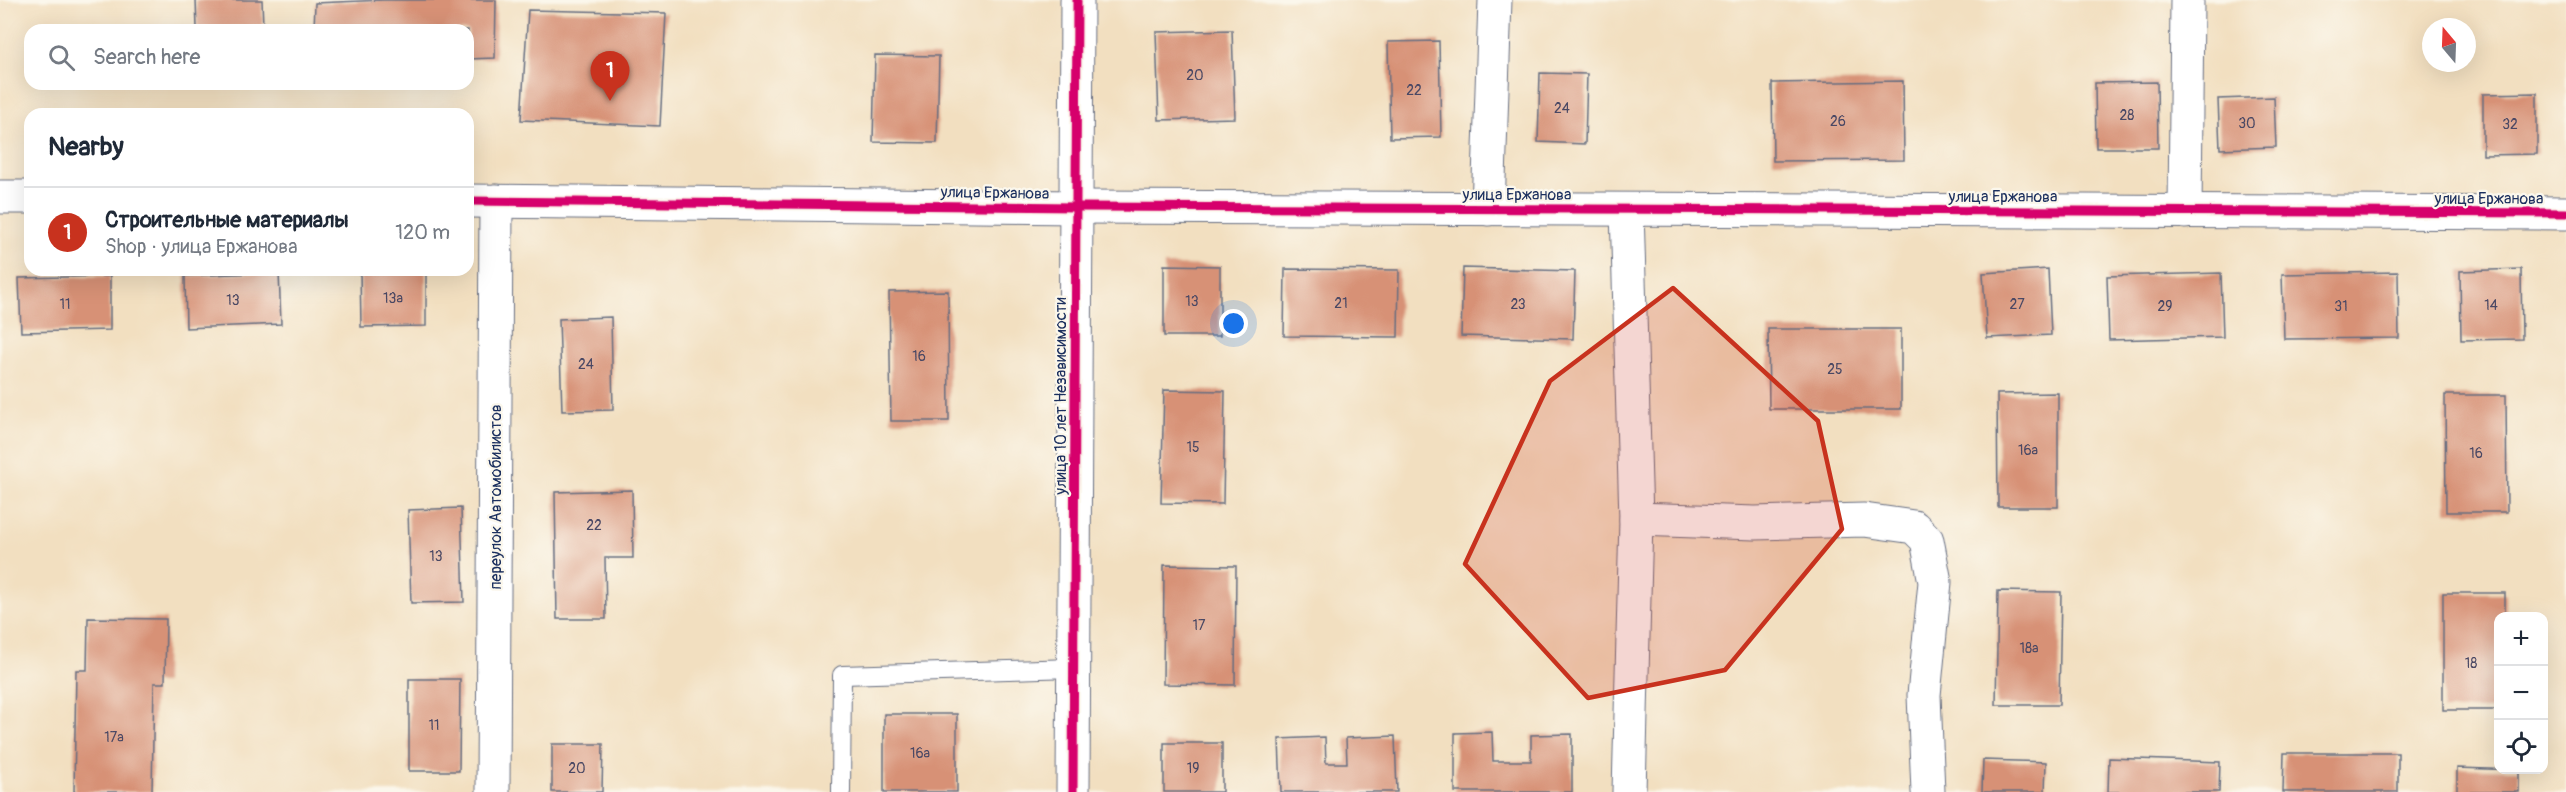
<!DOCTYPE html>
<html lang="en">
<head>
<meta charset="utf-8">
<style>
	body { margin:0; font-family:Pangolin,sans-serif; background:#f2f2f3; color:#1f2937 }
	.controls { position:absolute; right:18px; bottom:18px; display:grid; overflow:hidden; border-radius:12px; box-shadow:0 6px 24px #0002 }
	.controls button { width:54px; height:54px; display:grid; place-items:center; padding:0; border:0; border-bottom:2px solid #e0e1e3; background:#fff; color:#1f2937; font:30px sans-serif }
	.compass { position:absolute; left:2422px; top:18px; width:54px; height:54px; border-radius:50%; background:#fff; box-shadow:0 6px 24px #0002; rotate:341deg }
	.you { position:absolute; left:1234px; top:324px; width:21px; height:21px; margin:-15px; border:4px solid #fff; border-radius:50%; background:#1a73e8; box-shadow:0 0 0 9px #1a73e833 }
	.badge { display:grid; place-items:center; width:39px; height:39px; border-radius:50%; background:#c8321e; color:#fff; font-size:20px; font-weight:700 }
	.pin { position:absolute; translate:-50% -50px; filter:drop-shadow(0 2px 3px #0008) }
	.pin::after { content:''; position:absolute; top:32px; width:21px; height:18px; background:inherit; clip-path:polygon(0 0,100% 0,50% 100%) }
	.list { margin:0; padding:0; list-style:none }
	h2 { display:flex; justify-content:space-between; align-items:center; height:78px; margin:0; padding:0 24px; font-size:26px }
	h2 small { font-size:20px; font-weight:400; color:#747a83 }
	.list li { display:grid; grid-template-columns:39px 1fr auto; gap:18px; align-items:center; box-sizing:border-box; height:90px; padding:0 24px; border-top:2px solid #e0e1e3 }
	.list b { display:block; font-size:22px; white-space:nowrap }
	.list p { margin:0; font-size:20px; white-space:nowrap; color:#747a83 }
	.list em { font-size:20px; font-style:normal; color:#747a83 }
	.icon { flex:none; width:33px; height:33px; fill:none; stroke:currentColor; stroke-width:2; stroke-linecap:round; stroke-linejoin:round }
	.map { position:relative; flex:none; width:2566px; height:792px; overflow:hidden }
	.search { position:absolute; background:#fff; box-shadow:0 6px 24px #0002; left:24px; top:24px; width:450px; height:66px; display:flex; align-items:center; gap:15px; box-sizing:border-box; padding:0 21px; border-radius:18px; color:#747a83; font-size:22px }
	.panel { position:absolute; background:#fff; box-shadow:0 6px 24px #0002; left:24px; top:108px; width:450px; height:168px; border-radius:18px }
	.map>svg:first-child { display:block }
</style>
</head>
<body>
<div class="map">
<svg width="2566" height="792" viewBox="0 0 2566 792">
	<rect width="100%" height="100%" fill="#fbf7ec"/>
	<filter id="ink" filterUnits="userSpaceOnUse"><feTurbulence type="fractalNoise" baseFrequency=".0167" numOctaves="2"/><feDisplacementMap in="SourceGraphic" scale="12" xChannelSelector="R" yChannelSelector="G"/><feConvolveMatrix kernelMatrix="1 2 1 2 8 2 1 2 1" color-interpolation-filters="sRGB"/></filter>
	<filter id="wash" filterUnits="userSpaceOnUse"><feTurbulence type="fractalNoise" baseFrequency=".008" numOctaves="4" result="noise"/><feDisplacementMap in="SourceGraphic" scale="24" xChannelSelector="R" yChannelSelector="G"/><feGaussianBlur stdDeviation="1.35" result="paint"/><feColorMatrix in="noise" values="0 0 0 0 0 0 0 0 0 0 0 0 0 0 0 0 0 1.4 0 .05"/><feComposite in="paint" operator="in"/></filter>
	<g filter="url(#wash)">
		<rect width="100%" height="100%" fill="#f2dfc0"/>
		<g id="blocks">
			<g fill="#d79176">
				<path d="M196,0H262L263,26L197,28Z"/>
				<path d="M383,0H496L495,58L468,59V30H314L315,3Z"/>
				<path d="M528,10L666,13L660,126L521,120Z"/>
				<path d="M1232,30L1235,118L1159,120L1156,32Z"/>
				<path d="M1439,41L1441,137L1390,138L1388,42Z"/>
				<path d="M875,55L939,56L937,143L873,142Z"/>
				<path d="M1540,73L1587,74L1585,144L1538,142Z"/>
				<path d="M1903,81L1904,160L1773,161L1772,83Z"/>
				<path d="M2157,82L2158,148H2096L2095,83Z"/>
				<path d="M2537,93V154L2483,155V94Z"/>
				<path d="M2274,97L2276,147L2220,149L2218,99Z"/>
				<path d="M1164,265L1220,266V336H1164Z"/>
				<path d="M1463,268L1575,271L1573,339L1461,336Z"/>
				<path d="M1285,269L1399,270L1398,337L1284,336Z"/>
				<path d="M2048,269L2051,335L1987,338L1983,273Z"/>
				<path d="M2521,269L2522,339L2461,340L2460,271Z"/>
				<path d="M360,270H426V326L361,327Z"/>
				<path d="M279,272L281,324L186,328L185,276Z"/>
				<path d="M2398,272L2399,338L2284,339L2282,274Z"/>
				<path d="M2221,273L2223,337L2109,340L2107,276Z"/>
				<path d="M110,276V330L21,332L19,278Z"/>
				<path d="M948,291L949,421H891L889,292Z"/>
				<path d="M611,317L613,410L562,411L559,319Z"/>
				<path d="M1768,329H1901V409H1769Z"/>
				<path d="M1164,390L1225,391L1223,504L1161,503Z"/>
				<path d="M2058,393V507H1998L1997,394Z"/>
				<path d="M2445,395H2506L2507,512H2446Z"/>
				<path d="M632,490L633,558H605L606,619H557L555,492Z"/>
				<path d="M461,508L464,602L411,603L408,510Z"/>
				<path d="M1164,565L1236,566L1235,685L1163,684Z"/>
				<path d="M1998,591L2061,592L2059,705H1996Z"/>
				<path d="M2443,593H2505V616H2498V710H2443Z"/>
				<path d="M88,618L166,619L165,683H154L152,792H74L76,670H87Z"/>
				<path d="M409,679H460L459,771H409Z"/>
				<rect x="884" y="714" width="73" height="78"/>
				<path d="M1492,732L1493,761H1531V735L1572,734V792H1455V733Z"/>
				<path d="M1395,736L1397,792H1281L1279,739L1325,737L1326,763H1347L1346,738Z"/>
				<rect x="1164" y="743" width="58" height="49"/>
				<path d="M552,744H603L602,792H552Z"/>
				<path d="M2284,753H2398V792H2283Z"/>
				<path d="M2109,758L2220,762L2219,792H2108Z"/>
				<path d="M1983,760L2046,762L2045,792H1982Z"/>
				<path d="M2457,768L2519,770V792H2457Z"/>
			</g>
		</g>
	</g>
	<g filter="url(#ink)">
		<use href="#blocks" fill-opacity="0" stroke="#666d80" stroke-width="1.5"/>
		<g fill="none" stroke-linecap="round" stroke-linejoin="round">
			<g stroke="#666d80" stroke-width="20">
				<path id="lane" d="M841,792L842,675L1073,668"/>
			</g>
			<g stroke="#666d80" stroke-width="35">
				<g id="street">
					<path d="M0,197H30"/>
					<path d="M468,201L1076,207L2566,213"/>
					<path d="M1488,209L1495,0"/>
					<path d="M1627,210L1636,519L1629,792"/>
					<path d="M2185,212L2187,0"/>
					<path d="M1636,519L1755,523L1864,520L1914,527L1927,540L1935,582L1924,695L1928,792"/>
					<path d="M493,792L496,201"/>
				</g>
			</g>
			<g stroke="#666d80" stroke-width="35">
				<path id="secondary" d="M1073,792L1077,0"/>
			</g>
			<use href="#lane" stroke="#fff" stroke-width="18"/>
			<use href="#street" stroke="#fff" stroke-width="33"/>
			<use href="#secondary" stroke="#fff" stroke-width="33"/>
			<g stroke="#fbf7ec" stroke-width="13">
				<g id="cycleway">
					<path d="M468,201L1076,207L2566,213"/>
					<path d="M1073,792L1077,0"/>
				</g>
			</g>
			<use href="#cycleway" stroke="#d6006c" stroke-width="9"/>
		</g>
	</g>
	<path fill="#c8321e" fill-opacity="0.2" stroke="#c8321e" stroke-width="4.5" stroke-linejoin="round" d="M1673,288L1818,421L1842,529L1725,670L1588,698L1465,564L1550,381Z"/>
	<g text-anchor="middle" stroke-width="4.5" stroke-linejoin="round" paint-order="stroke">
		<g font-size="14" fill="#4a4864">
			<text x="1195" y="80">20</text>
			<text x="1414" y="95">22</text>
			<text x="1562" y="113">24</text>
			<text x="2127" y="120">28</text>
			<text x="1838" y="126">26</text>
			<text x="2247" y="128">30</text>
			<text x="2510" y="129">32</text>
			<text x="393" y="303">13а</text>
			<text x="233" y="305">13</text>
			<text x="1192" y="306">13</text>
			<text x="1341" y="308">21</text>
			<text x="65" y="309">11</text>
			<text x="1518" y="309">23</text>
			<text x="2017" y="309">27</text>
			<text x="2491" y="310">14</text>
			<text x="2165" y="311">29</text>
			<text x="2341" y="311">31</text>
			<text x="919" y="361">16</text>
			<text x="586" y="369">24</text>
			<text x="1835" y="374">25</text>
			<text x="1193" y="452">15</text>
			<text x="2028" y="455">16а</text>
			<text x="2476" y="458">16</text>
			<text x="594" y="530">22</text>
			<text x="436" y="561">13</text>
			<text x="1199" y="630">17</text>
			<text x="2029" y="653">18а</text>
			<text x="2471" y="668">18</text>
			<text x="434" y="730">11</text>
			<text x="114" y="742">17а</text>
			<text x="920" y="758">16а</text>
			<text x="577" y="773">20</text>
			<text x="1193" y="773">19</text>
		</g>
		<g font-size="16" fill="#1b2f5e" stroke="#fbf7ec">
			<text transform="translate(995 192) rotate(1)" y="6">улица Ержанова</text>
			<text x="1517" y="200">улица Ержанова</text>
			<text x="2003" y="202">улица Ержанова</text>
			<text x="2489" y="204">улица Ержанова</text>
			<text transform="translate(1060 396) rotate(-90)" y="6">улица 10 лет Независимости</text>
			<text transform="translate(495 497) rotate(-90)" y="6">переулок Автомобилистов</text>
		</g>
	</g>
</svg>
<div class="controls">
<button>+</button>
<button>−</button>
<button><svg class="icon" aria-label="locate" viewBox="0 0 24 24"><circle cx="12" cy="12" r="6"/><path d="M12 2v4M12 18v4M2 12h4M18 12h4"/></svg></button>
</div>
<svg class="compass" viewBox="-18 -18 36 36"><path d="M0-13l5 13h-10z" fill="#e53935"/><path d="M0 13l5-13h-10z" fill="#747a83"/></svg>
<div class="you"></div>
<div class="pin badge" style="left:610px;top:101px">1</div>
<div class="search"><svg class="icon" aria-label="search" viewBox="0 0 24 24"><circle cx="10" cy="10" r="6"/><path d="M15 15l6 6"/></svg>Search here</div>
<section class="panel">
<h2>Nearby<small></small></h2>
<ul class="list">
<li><span class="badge">1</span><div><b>Строительные материалы</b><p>Shop · улица Ержанова</p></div><em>120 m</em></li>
</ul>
</section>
</div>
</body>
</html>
